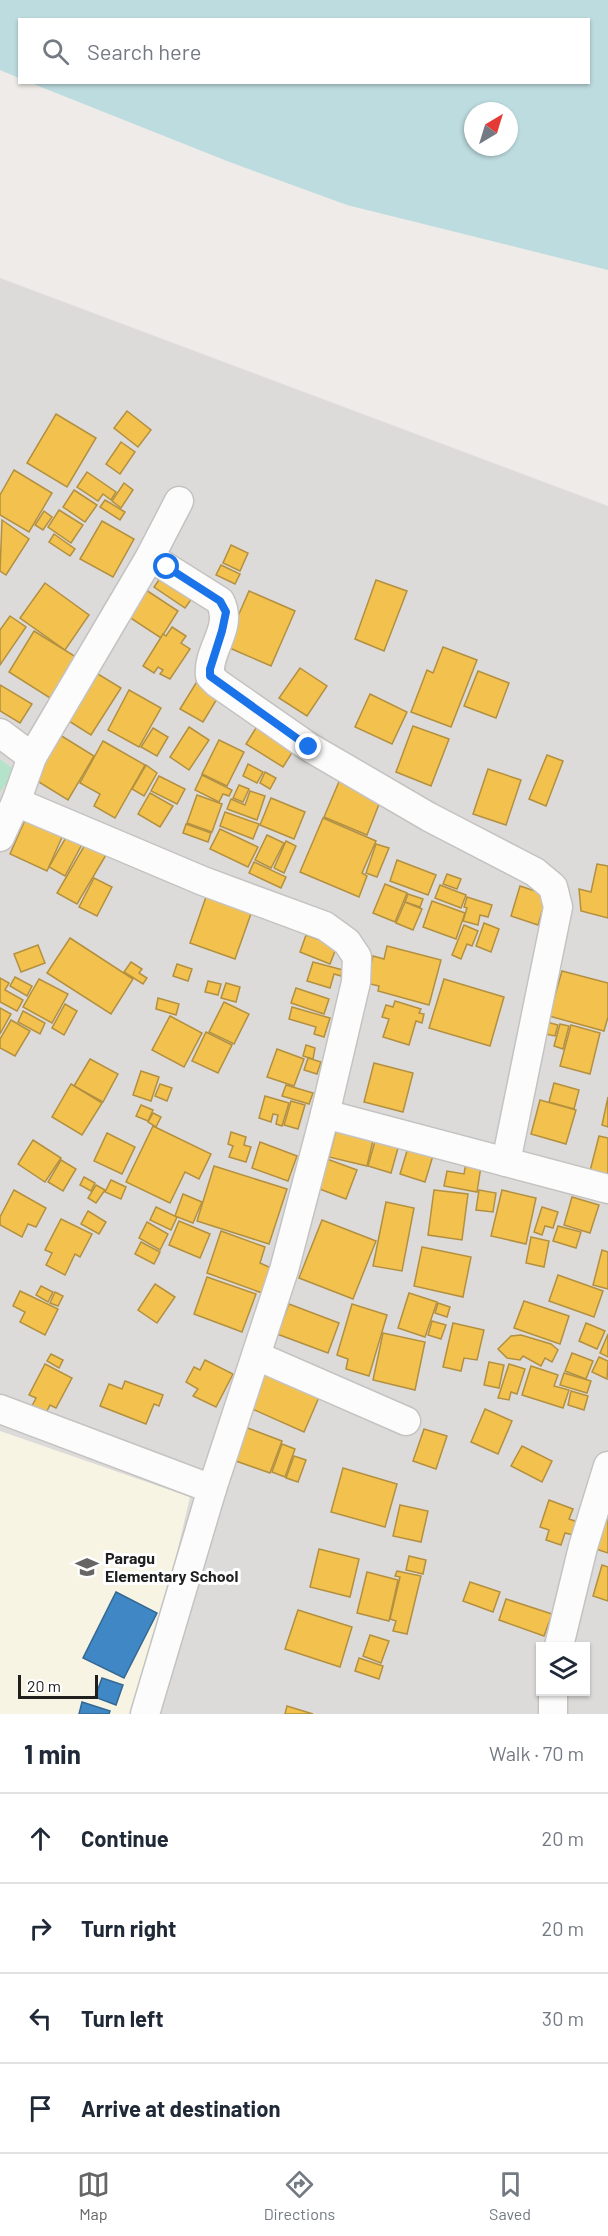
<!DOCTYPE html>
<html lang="en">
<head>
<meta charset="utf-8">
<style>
	body { margin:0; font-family:Barlow,sans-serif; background:#f6f6f7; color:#1f2937 }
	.controls { position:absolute; right:18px; bottom:18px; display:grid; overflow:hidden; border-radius:0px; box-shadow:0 2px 4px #0004 }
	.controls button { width:54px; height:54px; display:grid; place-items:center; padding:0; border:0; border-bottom:2px solid #e0e1e3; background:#fff; color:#1f2937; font:30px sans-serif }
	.compass { position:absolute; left:464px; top:102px; width:54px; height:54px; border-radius:50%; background:#fff; box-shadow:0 2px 4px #0004; rotate:38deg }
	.scale { position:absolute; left:18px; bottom:15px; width:80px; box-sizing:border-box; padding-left:6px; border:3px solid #1f1f1f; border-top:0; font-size:16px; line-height:21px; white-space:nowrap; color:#1f1f1f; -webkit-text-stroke:4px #fff; paint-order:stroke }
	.stop { position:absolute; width:18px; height:18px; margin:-14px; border:4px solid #1a73e8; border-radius:50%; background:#fff }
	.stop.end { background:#1a73e8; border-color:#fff; box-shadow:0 2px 6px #0008 }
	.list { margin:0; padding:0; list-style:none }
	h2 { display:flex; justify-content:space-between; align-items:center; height:78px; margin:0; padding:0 24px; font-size:26px }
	h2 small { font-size:20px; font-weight:400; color:#747a83 }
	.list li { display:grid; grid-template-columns:39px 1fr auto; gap:18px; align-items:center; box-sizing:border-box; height:90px; padding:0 24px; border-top:2px solid #e0e1e3 }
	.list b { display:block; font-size:22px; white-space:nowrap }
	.list em { font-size:20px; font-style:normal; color:#747a83 }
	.icon { flex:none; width:33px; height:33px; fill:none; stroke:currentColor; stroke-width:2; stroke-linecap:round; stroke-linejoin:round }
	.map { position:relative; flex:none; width:608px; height:1714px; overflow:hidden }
	.search { position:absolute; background:#fff; box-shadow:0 2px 4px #0004; left:18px; right:18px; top:18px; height:66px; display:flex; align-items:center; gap:15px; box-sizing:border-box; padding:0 21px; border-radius:0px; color:#747a83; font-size:22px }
	.sheet { height:438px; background:#fff }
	nav { display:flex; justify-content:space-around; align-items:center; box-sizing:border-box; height:84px; border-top:2px solid #e0e1e3; background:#fff; font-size:16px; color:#747a83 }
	nav a { display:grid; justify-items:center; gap:3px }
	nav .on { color:#676665 }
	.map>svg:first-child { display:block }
</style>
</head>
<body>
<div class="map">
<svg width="608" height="1714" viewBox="0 0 608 1714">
	<rect width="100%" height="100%" fill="#eeebe8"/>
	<path fill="#dddbda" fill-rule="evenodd" d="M0,278L608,506V1714H0ZM540,1646H586V1692H540Z"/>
	<path fill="#f7f4e4" d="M0,1431L190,1497L157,1637L133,1714H0Z"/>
	<path fill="#b5e3ca" d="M0,759L16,771L0,792Z"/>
	<path fill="#bddce0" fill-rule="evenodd" d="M0,0H608V270L347,205L227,161L31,83L588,82V20H20L19,78L0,70ZM473,111H509V147H473Z"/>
	<g fill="#f2c14e" stroke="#b39040" stroke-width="1.5">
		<path d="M127,411L151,430L138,447L114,428Z"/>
		<path d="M56,414L96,438L67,487L27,463Z"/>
		<path d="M121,442L135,452L120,474L106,464Z"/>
		<path d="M14,470L52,493L29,532L0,515V495Z"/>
		<path d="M87,472L116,492L111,500L103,494L98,501L77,487Z"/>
		<path d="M124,483L133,490L121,508L112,501Z"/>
		<path d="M74,490L97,505L85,522L63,507Z"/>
		<path d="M105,500L125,512L120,520L100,507Z"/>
		<path d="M59,510L83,525L71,543L48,527Z"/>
		<path d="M44,511L52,517L43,530L35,525Z"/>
		<path d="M2,520L29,539L6,575L0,571Z"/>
		<path d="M102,521L134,539L113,577L80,559Z"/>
		<path d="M54,534L75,549L70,556L49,542Z"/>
		<path d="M231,545L248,553L240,571L223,563Z"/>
		<path d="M221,565L240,574L235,584L216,575Z"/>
		<path d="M167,568L198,590L185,608L154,587Z"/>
		<path d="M376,580L407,591L384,651L355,639Z"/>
		<path d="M45,583L89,615L65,650L20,618Z"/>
		<path d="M146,590L178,611L161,638L129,617Z"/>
		<path d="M249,591L295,611L271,666L225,646Z"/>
		<path d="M10,616L26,627L0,665V630Z"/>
		<path d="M172,627L186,636L181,643L190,649L170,679L160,674L163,670L158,667L154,673L143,666L163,634L166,636Z"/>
		<path d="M34,631L76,657L50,698L9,672Z"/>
		<path d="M443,647L477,660L451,727L411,712L427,670L433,673Z"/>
		<path d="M300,668L327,686L307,716L279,698Z"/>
		<path d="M93,671L121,688L91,735L64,718Z"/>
		<path d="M478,671L509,683L496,718L464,706Z"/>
		<path d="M201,675L223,689L203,722L180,709Z"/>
		<path d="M0,685L32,704L20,723L0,711Z"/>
		<path d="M129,690L161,708L139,747L108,730Z"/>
		<path d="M370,694L407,712L392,744L355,727Z"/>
		<path d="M261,720L298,743L283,767L246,744Z"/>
		<path d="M413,726L449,739L431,786L396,772Z"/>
		<path d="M189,727L209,740L189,770L170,757Z"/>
		<path d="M153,728L168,737L157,756L141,747Z"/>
		<path d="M60,735L94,756L68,800L34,779Z"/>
		<path d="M219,740L244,752L227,786L202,774Z"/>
		<path d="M103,741L145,765L115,818L94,806L100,794L80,783Z"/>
		<path d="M547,755L563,761L546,806L529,799Z"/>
		<path d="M248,764L263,772L257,783L243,776Z"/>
		<path d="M146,765L157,773L144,796L132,789Z"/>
		<path d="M488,769L521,780L506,825L473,814Z"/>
		<path d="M265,772L276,778L270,789L260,783Z"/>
		<path d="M202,775L232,790L229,796L223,794L219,802L195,790Z"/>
		<path d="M159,776L185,789L177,804L151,791Z"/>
		<path d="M341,777L383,794L367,835L324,817Z"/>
		<path d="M239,785L249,789L243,802L233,798Z"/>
		<path d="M250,791L265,796L257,820L227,809L231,799L245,805Z"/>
		<path d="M150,793L173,806L160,827L138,814Z"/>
		<path d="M197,795L222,804L212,832L187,823Z"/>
		<path d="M271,798L305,812L294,839L260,825Z"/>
		<path d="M29,811L66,828L47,871L10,854Z"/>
		<path d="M225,812L259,824L253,839L220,826Z"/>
		<path d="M323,818L376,841L362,873L367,876L359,897L300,872Z"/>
		<path d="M186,824L211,833L208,842L183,833Z"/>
		<path d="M72,827L87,835L65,876L49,867Z"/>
		<path d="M220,829L258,847L248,867L210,849Z"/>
		<path d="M267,835L284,843L271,868L255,860Z"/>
		<path d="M286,841L296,846L284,873L274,868Z"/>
		<path d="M86,843L106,855L77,904L57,893Z"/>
		<path d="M376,844L389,848L377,877L366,873Z"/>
		<path d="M397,860L436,875L428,895L390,881Z"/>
		<path d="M254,862L286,877L281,888L249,873Z"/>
		<path d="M597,864L608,866V918L581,911L579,889L591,892Z"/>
		<path d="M447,874L461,879L457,889L443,884Z"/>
		<path d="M94,878L112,887L97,916L79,907Z"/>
		<path d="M385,884L407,893L395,922L373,913Z"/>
		<path d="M440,885L466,895L461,908L435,898Z"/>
		<path d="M520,886L547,895L538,925L511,916Z"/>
		<path d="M207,894L253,908L235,959L190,943Z"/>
		<path d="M408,894L423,899L420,907L405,902Z"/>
		<path d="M467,897L492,905L488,917L480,915L478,925L463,921L467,908L464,907Z"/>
		<path d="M432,901L465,913L456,939L423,927Z"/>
		<path d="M405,902L422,909L413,930L396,923Z"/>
		<path d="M484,923L499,929L491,952L476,946Z"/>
		<path d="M464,925L478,931L472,946L467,944L461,959L452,955Z"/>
		<path d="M306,935L337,946L330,964L300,952Z"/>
		<path d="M70,938L133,979L111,1014L47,973Z"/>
		<path d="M38,945L45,963L21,972L14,954Z"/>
		<path d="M387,946L441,960L429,1005L378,991L379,986L366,983L373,956L384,959Z"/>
		<path d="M131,962L142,969L139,973L147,978L143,984L124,972Z"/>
		<path d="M313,962L343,970L341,976L334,974L330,988L307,981Z"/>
		<path d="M177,964L192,969L188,981L173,976Z"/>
		<path d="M562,971L608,983V1017L604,1031L549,1016Z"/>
		<path d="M15,977L32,986L27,996L10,986Z"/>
		<path d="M0,978L9,983L5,990L23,1000L17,1011L0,1002Z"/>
		<path d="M39,979L68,994L52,1023L23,1007Z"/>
		<path d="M444,979L504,997L490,1046L429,1028Z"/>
		<path d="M208,981L221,984L218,995L205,992Z"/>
		<path d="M226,983L240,987L236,1002L221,998Z"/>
		<path d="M296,988L329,999L324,1014L291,1003Z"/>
		<path d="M158,998L179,1004L176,1015L156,1009Z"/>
		<path d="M395,1001L421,1009L419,1013L424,1014L422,1023L416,1021L409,1045L383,1037L389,1019L382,1017L386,1005L393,1007Z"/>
		<path d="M224,1002L249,1014L234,1044L209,1032Z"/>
		<path d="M65,1004L77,1011L64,1035L52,1028Z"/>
		<path d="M292,1007L330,1018L324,1037L314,1034L316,1027L289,1019Z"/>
		<path d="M0,1008L11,1014L0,1034Z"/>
		<path d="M23,1011L45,1023L40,1034L18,1022Z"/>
		<path d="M170,1016L202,1033L184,1067L152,1050Z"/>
		<path d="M11,1020L30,1031L15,1056L0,1048V1039Z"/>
		<path d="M543,1021L558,1025L555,1036L540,1033Z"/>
		<path d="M560,1024L569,1026L563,1049L554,1046Z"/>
		<path d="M571,1025L600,1033L590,1074L560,1066Z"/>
		<path d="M206,1032L232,1045L218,1073L192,1061Z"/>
		<path d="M306,1045L315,1048L313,1059L303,1056Z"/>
		<path d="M277,1049L304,1059L294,1086L267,1077Z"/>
		<path d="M308,1058L321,1062L317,1074L304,1070Z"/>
		<path d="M90,1059L118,1074L103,1102L74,1086Z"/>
		<path d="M374,1063L413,1073L403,1112L364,1102Z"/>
		<path d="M141,1071L159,1077L151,1101L133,1095Z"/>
		<path d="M554,1083L579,1090L574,1109L549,1102Z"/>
		<path d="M71,1084L102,1103L82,1135L52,1117Z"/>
		<path d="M160,1084L172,1088L167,1101L155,1096Z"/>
		<path d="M286,1085L313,1093L309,1104L282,1096Z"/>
		<path d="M265,1096L289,1103L282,1126L276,1124L278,1115L273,1114L271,1122L259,1118Z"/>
		<path d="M608,1097V1127L602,1125Z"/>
		<path d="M540,1100L576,1110L566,1144L531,1134Z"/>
		<path d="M291,1101L305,1105L298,1129L284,1125Z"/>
		<path d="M141,1105L153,1110L148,1121L136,1116Z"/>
		<path d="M153,1113L161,1117L156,1127L148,1122Z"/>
		<path d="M153,1126L211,1154L199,1179L185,1172L170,1203L126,1182Z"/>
		<path d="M337,1127L374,1136L367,1166L329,1157Z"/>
		<path d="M231,1132L246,1137L244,1145L251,1147L246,1162L229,1157L233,1146L228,1144Z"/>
		<path d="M107,1133L135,1147L122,1174L94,1161Z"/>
		<path d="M377,1134L400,1141L391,1173L368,1166Z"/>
		<path d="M599,1136L608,1138V1180L589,1175Z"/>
		<path d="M33,1140L61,1158L45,1182L18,1164Z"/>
		<path d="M410,1141L435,1149L425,1182L400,1174Z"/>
		<path d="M260,1142L297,1156L288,1181L252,1168Z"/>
		<path d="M327,1159L357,1170L346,1199L317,1188Z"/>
		<path d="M61,1160L76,1169L63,1191L48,1182Z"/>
		<path d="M466,1163L481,1166L477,1192L444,1186L447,1171L464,1174Z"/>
		<path d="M214,1166L287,1189L269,1244L197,1221Z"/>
		<path d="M84,1177L95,1183L91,1191L80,1185Z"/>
		<path d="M111,1180L126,1187L121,1199L105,1192Z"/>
		<path d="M96,1185L105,1190L96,1203L88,1198Z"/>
		<path d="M14,1190L46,1208L36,1227L28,1224L22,1237L0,1225V1217Z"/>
		<path d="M434,1190L468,1194L462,1240L428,1235Z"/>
		<path d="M479,1190L496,1193L493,1212L476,1210Z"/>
		<path d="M502,1190L536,1198L526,1244L491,1236Z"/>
		<path d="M183,1194L202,1202L193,1223L175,1216Z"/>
		<path d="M572,1197L599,1205L590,1233L564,1225Z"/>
		<path d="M386,1202L414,1208L402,1271L373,1266Z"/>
		<path d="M156,1207L177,1217L171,1230L150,1220Z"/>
		<path d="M542,1207L558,1212L553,1228L545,1226L542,1235L534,1232Z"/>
		<path d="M88,1211L106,1222L99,1234L81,1224Z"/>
		<path d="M61,1219L92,1234L80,1257L75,1254L65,1275L46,1265L52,1253L45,1250Z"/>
		<path d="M322,1220L376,1241L353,1299L299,1278Z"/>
		<path d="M179,1221L210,1234L200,1258L169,1245Z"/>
		<path d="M147,1222L168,1234L160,1250L139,1238Z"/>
		<path d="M558,1226L581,1232L576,1248L553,1241Z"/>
		<path d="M221,1231L265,1247L260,1263L271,1268L262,1293L207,1273Z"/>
		<path d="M531,1237L549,1241L544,1267L526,1263Z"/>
		<path d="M141,1242L160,1252L154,1264L135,1254Z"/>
		<path d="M422,1247L471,1257L463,1297L414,1286Z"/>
		<path d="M602,1250L608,1252V1289L593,1285Z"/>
		<path d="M558,1275L603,1291L594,1317L549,1301Z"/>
		<path d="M207,1277L256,1294L242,1332L194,1314Z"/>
		<path d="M155,1284L175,1297L157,1323L138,1310Z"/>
		<path d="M41,1286L53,1292L48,1302L36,1295Z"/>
		<path d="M20,1291L58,1309L45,1335L20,1322L25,1312L13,1306Z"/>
		<path d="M55,1292L63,1296L58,1306L50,1303Z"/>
		<path d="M409,1293L437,1302L425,1337L398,1328Z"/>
		<path d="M524,1301L569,1316L560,1344L514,1328Z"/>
		<path d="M438,1303L450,1307L447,1317L435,1313Z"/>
		<path d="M289,1304L339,1323L328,1353L277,1334Z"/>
		<path d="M352,1304L387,1315L369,1376L346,1369L348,1359L337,1355Z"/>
		<path d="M432,1321L446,1325L441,1339L428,1335Z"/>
		<path d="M453,1323L484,1330L477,1360L464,1358L461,1371L443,1367Z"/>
		<path d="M586,1323L605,1331L597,1349L579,1341Z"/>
		<path d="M383,1333L425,1342L415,1390L373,1380Z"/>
		<path d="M608,1334V1357L600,1353Z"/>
		<path d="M521,1335L551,1344L558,1350L552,1362L545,1358L541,1366L523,1356L520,1360L507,1358L498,1349L511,1336Z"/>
		<path d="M572,1353L593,1361L586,1379L565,1371Z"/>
		<path d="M51,1354L63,1360L59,1368L47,1361Z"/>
		<path d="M599,1357L608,1361L607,1379L592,1372Z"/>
		<path d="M205,1360L233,1374L216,1407L193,1396L198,1389L186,1382L194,1367L200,1370Z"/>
		<path d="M489,1362L504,1365L499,1388L484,1385Z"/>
		<path d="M45,1364L72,1378L56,1408L50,1405L45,1415L31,1408L36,1398L29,1395Z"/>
		<path d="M509,1364L525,1369L517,1394L511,1392L509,1400L498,1398Z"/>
		<path d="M269,1365L323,1388L304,1432L250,1408Z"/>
		<path d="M531,1366L558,1375L554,1386L569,1390L563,1408L522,1395Z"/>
		<path d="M564,1373L591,1381L587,1393L560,1385Z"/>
		<path d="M125,1381L163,1395L159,1406L154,1404L146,1424L100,1406L109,1384L122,1389Z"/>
		<path d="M571,1391L588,1396L584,1410L568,1405Z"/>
		<path d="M485,1409L512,1421L498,1454L471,1442Z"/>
		<path d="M245,1427L282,1441L270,1473L233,1460Z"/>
		<path d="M424,1429L447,1436L436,1469L413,1461Z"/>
		<path d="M282,1444L295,1449L285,1477L272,1472Z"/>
		<path d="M522,1446L552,1461L542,1482L511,1466Z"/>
		<path d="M294,1456L306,1460L298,1482L286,1478Z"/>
		<path d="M343,1468L397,1484L385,1527L331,1512Z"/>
		<path d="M549,1500L573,1509L569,1519L578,1522L573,1535L565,1533L561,1545L546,1540L549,1530L540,1527Z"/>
		<path d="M400,1505L428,1511L421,1542L393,1536Z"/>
		<path d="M608,1516V1553L596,1549Z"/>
		<path d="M319,1549L359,1559L350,1597L310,1587Z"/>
		<path d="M409,1556L426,1560L423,1574L406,1570Z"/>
		<path d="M602,1565L608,1567V1601L593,1596Z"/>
		<path d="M397,1571L421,1576L407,1634L393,1631L396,1621L390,1619L400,1577L395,1576Z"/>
		<path d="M367,1572L398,1580L389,1621L357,1613Z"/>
		<path d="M470,1582L500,1592L493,1612L463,1601Z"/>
		<path d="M506,1599L552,1614L544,1636L499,1620Z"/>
		<path d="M298,1610L352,1627L340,1667L285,1649Z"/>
		<path d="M370,1635L389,1641L381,1663L363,1656Z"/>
		<path d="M359,1658L383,1666L379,1679L355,1671Z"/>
		<path d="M287,1706L313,1714H285Z"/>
	</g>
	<g fill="#3f88c5" stroke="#356893" stroke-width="1.5">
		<path d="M116,1592L157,1613L124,1678L83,1658Z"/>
		<path d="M102,1678L123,1685L116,1705L95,1697Z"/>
		<path d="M82,1702L110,1711L109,1714H79Z"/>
	</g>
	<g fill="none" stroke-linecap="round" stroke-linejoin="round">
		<g stroke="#c5c3c2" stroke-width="31">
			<g id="minor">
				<path d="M150,557L220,601C234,628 207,649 210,676L217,683L309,747L429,817L535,872L553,887L558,907L506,1162"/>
				<path d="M0,733L32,757"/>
				<path d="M16,802L203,881L325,926L347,942L357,957L356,982L325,1114L284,1270L212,1489L145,1714"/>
				<path d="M0,837L16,802L32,757L150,557L179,501"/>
				<path d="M325,1114L608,1189"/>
				<path d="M257,1356L406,1421"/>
				<path d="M0,1409L212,1489"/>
				<path d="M559,1646L583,1547L608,1466"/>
				<path d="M553,1714V1692"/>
			</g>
		</g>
		<use href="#minor" stroke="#fcfcfc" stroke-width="28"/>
	</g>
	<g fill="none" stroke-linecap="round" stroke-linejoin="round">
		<path stroke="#1a73e8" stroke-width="8" d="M167,567L220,601L226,612L222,631L210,669V676L309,747"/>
	</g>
	<defs>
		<g id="school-bare" transform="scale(1.8)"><path d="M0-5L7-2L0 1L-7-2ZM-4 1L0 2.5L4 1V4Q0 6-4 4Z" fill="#676665" stroke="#fff" stroke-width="2.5" paint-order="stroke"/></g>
	</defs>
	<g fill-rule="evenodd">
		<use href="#school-bare" x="87" y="1567"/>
	</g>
	<g text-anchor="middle" stroke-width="6" stroke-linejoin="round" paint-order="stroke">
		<g font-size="16" font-weight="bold" fill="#1f1f1f" stroke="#fff" text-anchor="start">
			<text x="105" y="1564">Paragu<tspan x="105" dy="18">Elementary School</tspan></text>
		</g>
	</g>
</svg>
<div class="controls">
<button><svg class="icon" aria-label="layers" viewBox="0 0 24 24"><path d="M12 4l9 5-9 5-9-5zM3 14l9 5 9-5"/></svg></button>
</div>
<svg class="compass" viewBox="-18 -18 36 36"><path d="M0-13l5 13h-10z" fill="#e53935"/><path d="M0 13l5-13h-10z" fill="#747a83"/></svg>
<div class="scale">20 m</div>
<div class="stop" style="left:167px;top:567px"></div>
<div class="stop end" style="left:309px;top:747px"></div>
<div class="search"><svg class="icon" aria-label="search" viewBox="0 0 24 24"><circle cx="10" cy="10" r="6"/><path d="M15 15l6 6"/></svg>Search here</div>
</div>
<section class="sheet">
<h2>1 min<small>Walk · 70 m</small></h2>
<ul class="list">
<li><svg class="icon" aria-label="ahead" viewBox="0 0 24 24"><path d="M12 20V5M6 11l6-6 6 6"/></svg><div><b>Continue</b></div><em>20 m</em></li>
<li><svg class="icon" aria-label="right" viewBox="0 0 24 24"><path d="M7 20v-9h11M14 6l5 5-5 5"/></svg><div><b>Turn right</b></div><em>20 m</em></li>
<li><svg class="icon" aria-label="left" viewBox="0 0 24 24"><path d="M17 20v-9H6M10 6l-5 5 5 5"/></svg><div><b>Turn left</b></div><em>30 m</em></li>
<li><svg class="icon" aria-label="arrive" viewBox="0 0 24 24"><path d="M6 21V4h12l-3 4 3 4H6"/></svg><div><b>Arrive at destination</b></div></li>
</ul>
</section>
<nav>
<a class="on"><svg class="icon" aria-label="map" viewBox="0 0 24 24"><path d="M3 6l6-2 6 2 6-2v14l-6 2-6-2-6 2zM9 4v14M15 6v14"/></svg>Map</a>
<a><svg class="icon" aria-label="directions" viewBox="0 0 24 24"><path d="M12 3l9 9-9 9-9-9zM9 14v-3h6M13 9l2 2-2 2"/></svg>Directions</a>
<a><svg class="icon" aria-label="saved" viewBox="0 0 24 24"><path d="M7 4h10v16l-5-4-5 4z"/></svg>Saved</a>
</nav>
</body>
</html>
